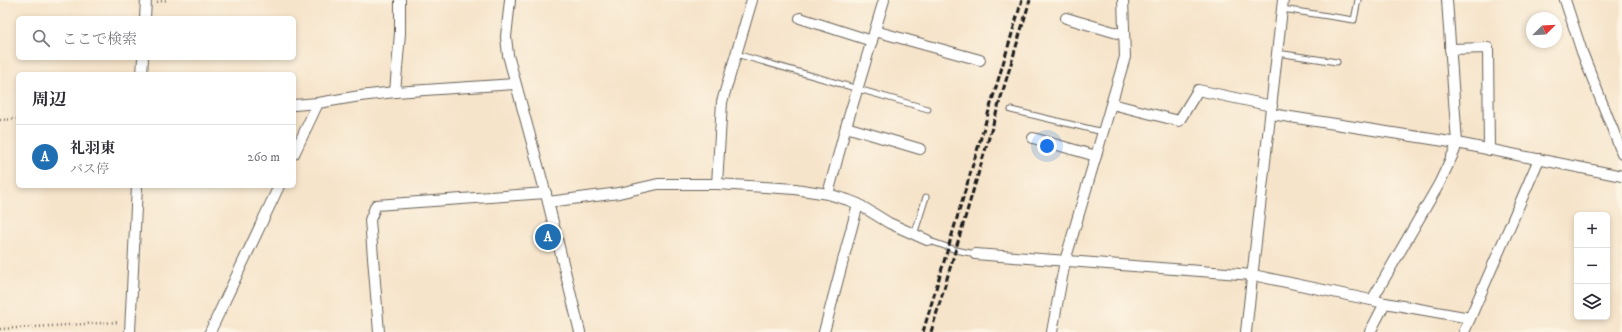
<!DOCTYPE html>
<html lang="ja">
<head>
<meta charset="utf-8">
<style>
	body { margin:0; font-family:"IM FELL DW Pica","Noto Serif JP",serif; background:#f2f2f3; color:#2b2b33 }
	.controls { position:absolute; right:12px; bottom:12px; display:grid; overflow:hidden; border-radius:6px; box-shadow:0 2px 6px #0003 }
	.controls button { width:36px; height:36px; display:grid; place-items:center; padding:0; border:0; border-bottom:1px solid #e1e1e2; background:#fff; color:#2b2b33; font:20px sans-serif }
	.compass { position:absolute; left:1526px; top:12px; width:36px; height:36px; border-radius:50%; background:#fff; box-shadow:0 2px 6px #0003; rotate:66deg }
	.you { position:absolute; left:1047px; top:146px; width:14px; height:14px; margin:-10px; border:3px solid #fff; border-radius:50%; background:#1a73e8; box-shadow:0 0 0 6px #1a73e833 }
	.badge { display:grid; place-items:center; width:26px; height:26px; border-radius:50%; background:#1f6fb2; color:#fff; font-size:13px; font-weight:700 }
	.pin { position:absolute; translate:-50% -50%; border:2px solid #fff; box-shadow:0 1px 4px #0006 }
	.list { margin:0; padding:0; list-style:none }
	h2 { display:flex; justify-content:space-between; align-items:center; height:52px; margin:0; padding:0 16px; font-size:17px }
	h2 small { font-size:13px; font-weight:400; color:#7c7c81 }
	.list li { display:grid; grid-template-columns:26px 1fr auto; gap:12px; align-items:center; box-sizing:border-box; height:64px; padding:0 16px; border-top:1px solid #e1e1e2 }
	.list b { display:block; font-size:15px; white-space:nowrap }
	.list p { margin:0; font-size:13px; white-space:nowrap; color:#7c7c81 }
	.list em { font-size:13px; font-style:normal; color:#7c7c81 }
	.icon { flex:none; width:22px; height:22px; fill:none; stroke:currentColor; stroke-width:2; stroke-linecap:round; stroke-linejoin:round }
	.map { position:relative; flex:none; width:1622px; height:332px; overflow:hidden }
	.search { position:absolute; background:#fff; box-shadow:0 2px 6px #0003; left:16px; top:16px; width:280px; height:44px; display:flex; align-items:center; gap:10px; box-sizing:border-box; padding:0 14px; border-radius:6px; color:#7c7c81; font-size:15px }
	.panel { position:absolute; background:#fff; box-shadow:0 2px 6px #0003; left:16px; top:72px; width:280px; height:116px; border-radius:6px }
	.map>svg:first-child { display:block }
</style>
</head>
<body>
<div class="map">
<svg width="1622" height="332" viewBox="0 0 1622 332">
	<rect width="100%" height="100%" fill="#fcf5e5"/>
	<filter id="ink" filterUnits="userSpaceOnUse"><feTurbulence type="fractalNoise" baseFrequency=".025" numOctaves="2"/><feDisplacementMap in="SourceGraphic" scale="8" xChannelSelector="R" yChannelSelector="G"/><feConvolveMatrix kernelMatrix="1 2 1 2 8 2 1 2 1" color-interpolation-filters="sRGB"/></filter>
	<filter id="wash" filterUnits="userSpaceOnUse"><feTurbulence type="fractalNoise" baseFrequency=".012" numOctaves="4" result="noise"/><feDisplacementMap in="SourceGraphic" scale="16" xChannelSelector="R" yChannelSelector="G"/><feGaussianBlur stdDeviation="0.9" result="paint"/><feColorMatrix in="noise" values="0 0 0 0 0 0 0 0 0 0 0 0 0 0 0 0 0 1.4 0 .05"/><feComposite in="paint" operator="in"/></filter>
	<g filter="url(#wash)">
		<rect width="100%" height="100%" fill="#f6e4ca"/>
	</g>
	<g filter="url(#ink)">
		<g fill="none" stroke-linecap="round" stroke-linejoin="round">
			<g stroke="#686259" stroke-width="7">
				<g id="lane">
					<path d="M1282,9L1354,20L1358,0"/>
					<path d="M1277,53L1337,62"/>
					<path d="M736,54L928,109"/>
					<path d="M1011,110L1103,132"/>
					<path d="M914,235L926,197"/>
					<path d="M927,240L956,250L975,254"/>
				</g>
			</g>
			<g stroke="#686259" stroke-width="12">
				<g id="street">
					<path d="M510,0L506,37L508,55L548,202L580,332"/>
					<path d="M1565,0L1582,52L1622,153"/>
					<path d="M145,18L146,0"/>
					<path d="M800,18L872,41"/>
					<path d="M1066,18L1124,35"/>
					<path d="M875,31L980,60"/>
					<path d="M1450,49L1488,48L1489,150"/>
					<path d="M142,74L143,58"/>
					<path d="M395,92L400,33V0"/>
					<path d="M1112,104L1179,121L1198,90L1272,106"/>
					<path d="M294,105L318,103"/>
					<path d="M1271,114L1457,143L1622,176"/>
					<path d="M846,127L920,149"/>
					<path d="M1033,138L1096,156"/>
					<path d="M294,154L318,103L360,96L395,92L515,84"/>
					<path d="M717,184L722,102L752,0"/>
					<path d="M828,194L845,130L884,0"/>
					<path d="M548,202L619,193L658,184H717L795,189L828,194L848,200L858,204L889,223L927,240"/>
					<path d="M975,254L1253,275L1385,303L1470,318"/>
					<path d="M1372,300L1439,184L1454,152L1457,143L1447,0"/>
					<path d="M130,332L137,186"/>
					<path d="M210,332L279,186"/>
					<path d="M379,332L370,220L376,205L546,193"/>
					<path d="M824,332L858,204"/>
					<path d="M1052,332L1065,261L1125,57L1123,0"/>
					<path d="M1246,332L1283,0"/>
					<path d="M1370,332L1385,303"/>
					<path d="M1464,332L1539,159"/>
				</g>
			</g>
			<g stroke="#686259" stroke-width="2.5" stroke-dasharray="1 3" stroke-linecap="butt">
				<path d="M157,2L167,0"/>
				<path d="M0,120L18,119"/>
				<path d="M0,329L119,322"/>
			</g>
			<use href="#lane" stroke="#fff" stroke-width="5"/>
			<use href="#street" stroke="#fff" stroke-width="10"/>
			<g stroke="#1c1c1c" stroke-width="3" stroke-dasharray="6 3" stroke-linecap="butt">
				<path d="M923,332L1022,0"/>
				<path d="M931,332L1030,0"/>
			</g>
		</g>
	</g>
</svg>
<div class="controls">
<button>+</button>
<button>−</button>
<button><svg class="icon" aria-label="layers" viewBox="0 0 24 24"><path d="M12 4l9 5-9 5-9-5zM3 14l9 5 9-5"/></svg></button>
</div>
<svg class="compass" viewBox="-18 -18 36 36"><path d="M0-13l5 13h-10z" fill="#e53935"/><path d="M0 13l5-13h-10z" fill="#7c7c81"/></svg>
<div class="you"></div>
<div class="pin badge" style="left:548px;top:237px">A</div>
<div class="search"><svg class="icon" aria-label="search" viewBox="0 0 24 24"><circle cx="10" cy="10" r="6"/><path d="M15 15l6 6"/></svg>ここで検索</div>
<section class="panel">
<h2>周辺<small></small></h2>
<ul class="list">
<li><span class="badge">A</span><div><b>礼羽東</b><p>バス停</p></div><em>260 m</em></li>
</ul>
</section>
</div>
</body>
</html>
